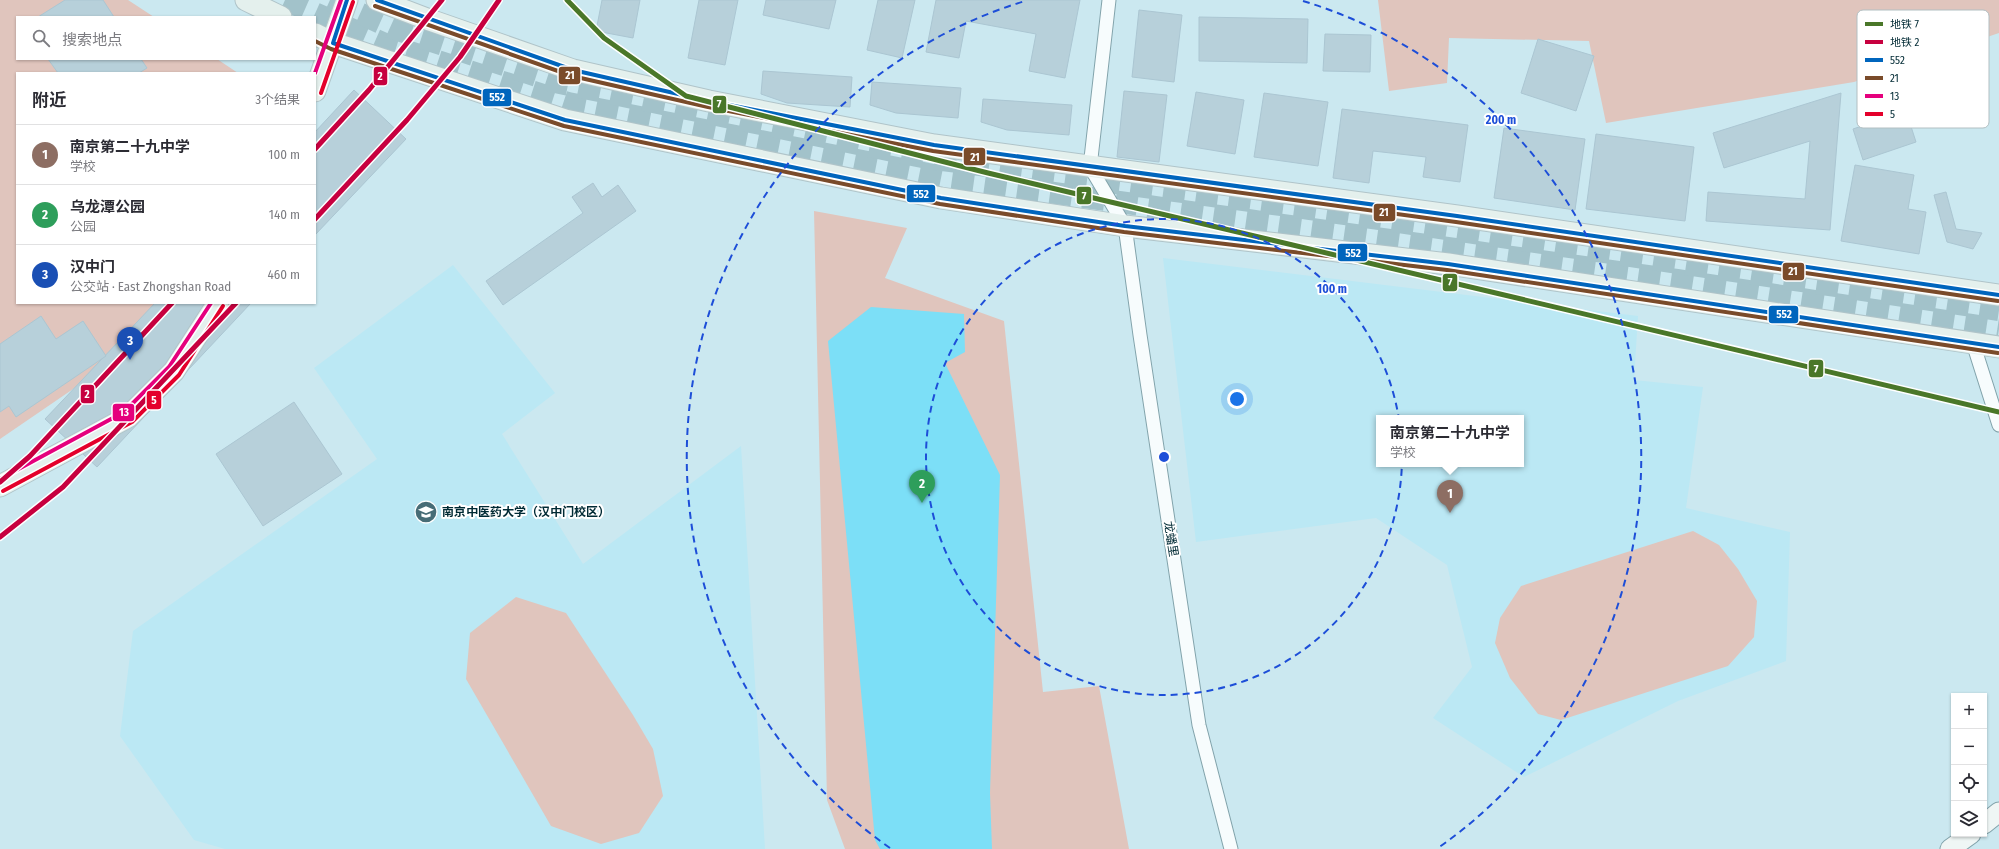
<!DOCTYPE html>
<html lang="zh">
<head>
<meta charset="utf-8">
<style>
	body { margin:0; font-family:"Fira Sans Condensed","Noto Sans SC",sans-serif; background:#f2f2f3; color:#2b2b33 }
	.controls { position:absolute; right:12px; bottom:12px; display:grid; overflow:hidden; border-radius:0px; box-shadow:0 1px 3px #0004 }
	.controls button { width:36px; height:36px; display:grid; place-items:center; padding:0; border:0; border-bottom:1px solid #e1e1e2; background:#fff; color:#2b2b33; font:20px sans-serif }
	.you { position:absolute; left:1237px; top:399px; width:14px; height:14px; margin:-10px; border:3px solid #fff; border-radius:50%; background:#1a73e8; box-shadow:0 0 0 6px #1a73e833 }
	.badge { display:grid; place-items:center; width:26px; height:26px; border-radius:50%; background:#476c76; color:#fff; font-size:13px; font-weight:700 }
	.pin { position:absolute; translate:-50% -33px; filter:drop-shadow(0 1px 2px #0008) }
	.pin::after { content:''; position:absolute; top:21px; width:14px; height:12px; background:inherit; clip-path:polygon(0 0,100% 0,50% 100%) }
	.popup { position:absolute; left:1376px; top:415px; width:148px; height:52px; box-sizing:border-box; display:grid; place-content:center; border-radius:0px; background:#fff; filter:drop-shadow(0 1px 3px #0005); font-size:13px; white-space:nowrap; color:#7c7c81 }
	.popup b { font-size:15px; color:#2b2b33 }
	.popup::after { content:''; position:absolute; left:50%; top:100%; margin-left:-8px; border:8px solid transparent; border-top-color:#fff }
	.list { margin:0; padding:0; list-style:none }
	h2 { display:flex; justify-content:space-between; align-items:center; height:52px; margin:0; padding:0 16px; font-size:17px }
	h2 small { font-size:13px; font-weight:400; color:#7c7c81 }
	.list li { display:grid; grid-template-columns:26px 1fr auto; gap:12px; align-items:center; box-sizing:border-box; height:60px; padding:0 16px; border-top:1px solid #e1e1e2 }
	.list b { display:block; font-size:15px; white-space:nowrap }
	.list p { margin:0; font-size:13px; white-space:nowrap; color:#7c7c81 }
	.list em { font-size:13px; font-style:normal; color:#7c7c81 }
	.icon { flex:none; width:22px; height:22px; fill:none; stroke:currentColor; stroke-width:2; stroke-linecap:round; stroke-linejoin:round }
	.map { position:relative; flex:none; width:1999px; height:849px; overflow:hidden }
	.search { position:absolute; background:#fff; box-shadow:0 1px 3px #0004; left:16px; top:16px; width:300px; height:44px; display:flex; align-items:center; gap:10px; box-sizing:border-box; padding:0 14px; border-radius:0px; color:#7c7c81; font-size:15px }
	.panel { position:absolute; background:#fff; box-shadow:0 1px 3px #0004; left:16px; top:72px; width:300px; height:232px; border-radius:0px }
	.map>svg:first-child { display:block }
</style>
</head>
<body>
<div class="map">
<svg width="1999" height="849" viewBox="0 0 1999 849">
	<rect width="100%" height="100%" fill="#cbe8f0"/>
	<g fill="#bbe8f4" fill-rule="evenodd">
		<path d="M1163,258L1638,316L1634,380L1703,387L1686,508L1790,532L1786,661L1678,701L1524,777L1433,718L1472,667L1447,565L1376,518L1196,542ZM1379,418H1521V464H1379Z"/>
		<path d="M453,265L555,393L502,434L583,564L741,446L765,849H225L194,840L120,736L133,631L377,459L314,368Z"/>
	</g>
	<g fill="#e0c5bd">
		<path d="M0,0H128L154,17H17V59H217L238,73H17V303H172L136,346L0,439Z"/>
		<path d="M1378,0H1999V33L1854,82L1606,123L1589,41L1449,38L1447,83L1389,91Z"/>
		<path d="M814,211L907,228L885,278L1004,321L1043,692L1099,686L1129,849H845L827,800Z"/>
		<path d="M1693,531L1719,545L1738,569L1757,601L1754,637L1728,666L1561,720L1538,714L1510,678L1495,643L1500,618L1521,586Z"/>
		<path d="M516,597L566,613L633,715L653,749L663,796L639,833L601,844L551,826L466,679L470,633Z"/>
	</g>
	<path fill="#7cdff7" d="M871,307L964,314L965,352L945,363L1000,475L990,793L992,849H880L875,840L828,341Z"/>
	<g fill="#b7d0da" stroke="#abc6d2">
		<path d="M65,0H103L114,17H38Z"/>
		<path d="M602,0H640L633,38L596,31Z"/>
		<path d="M699,0H738L725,65L688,58Z"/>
		<path d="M766,0H836L829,29L763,15Z"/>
		<path d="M878,0H915L902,58L867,50Z"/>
		<path d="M936,0H1080L1065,78L1029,71L1036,34L966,21L959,58L926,52Z"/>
		<path d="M1139,10L1182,15L1174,82L1132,77Z"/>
		<path d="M1199,17L1308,19L1307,63L1199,61Z"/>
		<path d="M1325,34L1371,35L1370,72L1323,71Z"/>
		<path d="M1538,39L1594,56L1576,111L1521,93Z"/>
		<path d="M48,59H141L147,68L139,73H58Z"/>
		<path d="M763,71L852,77L850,107L787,103L761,94Z"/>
		<path d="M872,82L961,88L958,118L896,113L870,105Z"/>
		<path d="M354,90L406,139L315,235V132Z"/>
		<path d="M1124,91L1167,95L1159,162L1117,157Z"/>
		<path d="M1196,92L1244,100L1235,154L1187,146Z"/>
		<path d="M1264,93L1328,102L1318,166L1254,157Z"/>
		<path d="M1841,93L1830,230L1706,221L1708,192L1805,199L1810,141L1724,168L1713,133Z"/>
		<path d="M983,99L1072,105L1069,135L1007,130L981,122Z"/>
		<path d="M1342,109L1468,125L1460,182L1423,177L1426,157L1373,151L1369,183L1333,178Z"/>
		<path d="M1906,111L1916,142L1863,160L1853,129Z"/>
		<path d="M1504,128L1585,139L1575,210L1494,198Z"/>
		<path d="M1596,134L1694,147L1685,221L1586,209Z"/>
		<path d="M1855,165L1914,175L1908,209L1926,212L1919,254L1841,241Z"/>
		<path d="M593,183L602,197L618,185L636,211L503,305L486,281L583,213L572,197Z"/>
		<path d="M1946,192L1956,229L1982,233L1973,249L1947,242L1934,195Z"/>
		<path d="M155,303H251L97,467L45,419Z"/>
		<path d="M41,316L56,339L83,321L106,356L16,417L9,406L0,412V344Z"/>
		<path d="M294,402L342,474L263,526L216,454Z"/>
	</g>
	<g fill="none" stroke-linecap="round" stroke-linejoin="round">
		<g stroke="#a2c2ca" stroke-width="22" stroke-dasharray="22 11" stroke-linecap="butt">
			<path d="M285,0L385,44L568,103L948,178L1677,280L1999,329"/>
			<path d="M330,0L392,28L555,82L927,158L1310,209L1999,310"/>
		</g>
		<g stroke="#82a3ab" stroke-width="15">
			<g id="minor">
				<path d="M1109,0L1090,167L1125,226L1140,335L1199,725L1231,849"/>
				<path d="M1973,343L1999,425"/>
			</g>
		</g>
		<g stroke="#82a3ab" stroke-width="21">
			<g id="secondary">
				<path d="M1984,824L1999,812"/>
				<path d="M1950,849L1971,834"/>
			</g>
		</g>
		<g stroke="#b0c4c9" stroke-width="23">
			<g id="primary">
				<path d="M246,0L281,17"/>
				<path d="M377,0L427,19L573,70L709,101L934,145L1457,216L1999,295"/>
				<path d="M315,34L333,43L565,120L941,198L1125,226L1448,264L1999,347"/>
				<path d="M315,91L347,0"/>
				<path d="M0,486L128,417L174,371L218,303"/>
			</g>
		</g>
		<use href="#minor" stroke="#f7fcfd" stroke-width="13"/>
		<use href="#secondary" stroke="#eff6f5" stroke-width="19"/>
		<use href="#primary" stroke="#e4f0ed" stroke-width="21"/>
		<g stroke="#fff" stroke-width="7">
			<g id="bus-1">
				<path d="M347,0L333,43L565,120L941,198L1125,226L1448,264L1999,347"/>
				<path d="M377,0L573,70L709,101L934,145L1457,216L1999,295"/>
			</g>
		</g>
		<g stroke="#fff" stroke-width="7">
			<g id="bus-2">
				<path d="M375,6L572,76L708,107L933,151L1456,222L1998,301"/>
				<path d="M315,41L331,49L564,126L940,204L1124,232L1447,270L1998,353"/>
			</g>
		</g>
		<g stroke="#fff" stroke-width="7">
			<g id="bus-3">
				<path d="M315,73L341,0"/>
				<path d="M0,479L124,412L169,367L211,303"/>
			</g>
		</g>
		<g stroke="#fff" stroke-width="7">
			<g id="bus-4">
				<path d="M321,93L353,2"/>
				<path d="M3,491L132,422L179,375L223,306"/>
			</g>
		</g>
		<use href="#bus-1" stroke="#0065bd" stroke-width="4"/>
		<use href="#bus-2" stroke="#7a4b2a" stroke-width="4"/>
		<use href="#bus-3" stroke="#e5007d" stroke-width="4"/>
		<use href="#bus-4" stroke="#e4002b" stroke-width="4"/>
		<g stroke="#fff" stroke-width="8">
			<path id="metro-1" d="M567,0L604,38L686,96L988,173L1999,412"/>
		</g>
		<g stroke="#fff" stroke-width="8">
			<g id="metro-2">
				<path d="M315,149L369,90L442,0"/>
				<path d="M315,219L407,120L460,57L499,0"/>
				<path d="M0,482L30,456L172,303"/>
				<path d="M0,537L63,487L236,303"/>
			</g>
		</g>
		<use href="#metro-1" stroke="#4a7729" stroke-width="5"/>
		<use href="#metro-2" stroke="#c7003f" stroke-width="5"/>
	</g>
	<g fill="none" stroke="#1d4ed8" stroke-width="2" stroke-dasharray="7 5">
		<circle cx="1164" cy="457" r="238"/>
		<path d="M890 848A477 477 0 0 1 1025 1M1303 1A477 477 0 0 1 1438 848"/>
	</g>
	<defs>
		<g id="university-disc" transform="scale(1.15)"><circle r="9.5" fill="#476c76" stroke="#fff"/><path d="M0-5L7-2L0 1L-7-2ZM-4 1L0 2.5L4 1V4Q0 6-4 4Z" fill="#fff"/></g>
	</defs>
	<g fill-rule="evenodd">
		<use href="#university-disc" x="426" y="512"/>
	</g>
	<g text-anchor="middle" stroke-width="4" stroke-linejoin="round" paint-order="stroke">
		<g font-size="12" font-weight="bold" fill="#002a34" stroke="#fff" text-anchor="start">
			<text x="442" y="516">南京中医药大学（汉中门校区）</text>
		</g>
		<g font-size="12" fill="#002a34" stroke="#fff">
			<text transform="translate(1171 539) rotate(81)" y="4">龙蟠里</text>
		</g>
	</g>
	<rect x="1857" y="10" width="132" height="118" rx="6" fill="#fff" stroke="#b2bfc2" stroke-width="1"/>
	<rect x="1865" y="22" width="18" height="4" fill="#4a7729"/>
	<rect x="1865" y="40" width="18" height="4" fill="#c7003f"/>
	<rect x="1865" y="58" width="18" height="4" fill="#0065bd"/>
	<rect x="1865" y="76" width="18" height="4" fill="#7a4b2a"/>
	<rect x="1865" y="94" width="18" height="4" fill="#e5007d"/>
	<rect x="1865" y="112" width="18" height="4" fill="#e4002b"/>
	<g font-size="11" fill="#002a34">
		<text x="1890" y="28">地铁 7</text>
		<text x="1890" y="46">地铁 2</text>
		<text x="1890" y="64">552</text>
		<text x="1890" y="82">21</text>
		<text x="1890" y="100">13</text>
		<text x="1890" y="118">5</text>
	</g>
	<circle cx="1164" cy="457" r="6" fill="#1d4ed8" stroke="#fff" stroke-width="2"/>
	<g font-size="12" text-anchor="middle" font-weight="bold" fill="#1d4ed8" stroke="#fff" stroke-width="4" stroke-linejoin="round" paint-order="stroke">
		<text x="1501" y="124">200 m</text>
		<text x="1332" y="293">100 m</text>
	</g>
	<g stroke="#fff" stroke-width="1.5">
		<rect x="558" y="66" width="23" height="19" rx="4" fill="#7a4b2a"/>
		<rect x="373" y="66" width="15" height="20" rx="4" fill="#c7003f"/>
		<rect x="482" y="88" width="30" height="19" rx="4" fill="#0065bd"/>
		<rect x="712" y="95" width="15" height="19" rx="4" fill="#4a7729"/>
		<rect x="963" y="147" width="23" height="19" rx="4" fill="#7a4b2a"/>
		<rect x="906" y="184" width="30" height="19" rx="4" fill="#0065bd"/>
		<rect x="1076" y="186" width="16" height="19" rx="4" fill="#4a7729"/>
		<rect x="1373" y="203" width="23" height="19" rx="4" fill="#7a4b2a"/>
		<rect x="1337" y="243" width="31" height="19" rx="4" fill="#0065bd"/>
		<rect x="1782" y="262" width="23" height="19" rx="4" fill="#7a4b2a"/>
		<rect x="1442" y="273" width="16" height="19" rx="4" fill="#4a7729"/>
		<rect x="1768" y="305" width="31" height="19" rx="4" fill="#0065bd"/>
		<rect x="1808" y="359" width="16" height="19" rx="4" fill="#4a7729"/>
		<rect x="80" y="384" width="15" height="20" rx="4" fill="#c7003f"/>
		<rect x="146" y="390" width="16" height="20" rx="4" fill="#e4002b"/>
		<rect x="112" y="403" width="23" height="19" rx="4" fill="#e5007d"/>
	</g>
	<g font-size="11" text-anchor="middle" font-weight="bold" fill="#fff">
		<text x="570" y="79">21</text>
		<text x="380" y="80">2</text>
		<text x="497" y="101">552</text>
		<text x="719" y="108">7</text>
		<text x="975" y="161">21</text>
		<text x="921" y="198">552</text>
		<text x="1084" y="200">7</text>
		<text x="1384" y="216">21</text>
		<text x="1353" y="257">552</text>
		<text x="1793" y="275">21</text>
		<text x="1450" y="286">7</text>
		<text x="1784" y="318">552</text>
		<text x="1816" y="373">7</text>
		<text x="87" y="398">2</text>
		<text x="154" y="404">5</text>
		<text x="124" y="416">13</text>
	</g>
</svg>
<div class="controls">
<button>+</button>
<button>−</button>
<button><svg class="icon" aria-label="locate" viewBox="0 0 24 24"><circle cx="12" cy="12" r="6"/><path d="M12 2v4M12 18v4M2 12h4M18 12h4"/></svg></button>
<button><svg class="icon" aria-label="layers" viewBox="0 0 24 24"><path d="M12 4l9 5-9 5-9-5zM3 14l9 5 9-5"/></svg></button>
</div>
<div class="you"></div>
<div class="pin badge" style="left:1450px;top:513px;background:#8d6e63">1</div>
<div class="popup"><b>南京第二十九中学</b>学校</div>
<div class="pin badge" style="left:922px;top:503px;background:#2e9e5b">2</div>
<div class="pin badge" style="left:130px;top:360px;background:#1a4fb4">3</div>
<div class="search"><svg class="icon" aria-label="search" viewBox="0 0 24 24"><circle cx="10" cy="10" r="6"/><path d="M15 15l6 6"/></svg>搜索地点</div>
<section class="panel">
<h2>附近<small>3个结果</small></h2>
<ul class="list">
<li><span class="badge" style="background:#8d6e63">1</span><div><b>南京第二十九中学</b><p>学校</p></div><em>100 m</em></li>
<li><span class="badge" style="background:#2e9e5b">2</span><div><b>乌龙潭公园</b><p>公园</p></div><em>140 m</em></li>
<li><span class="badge" style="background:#1a4fb4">3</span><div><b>汉中门</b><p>公交站 · East Zhongshan Road</p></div><em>460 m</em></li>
</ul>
</section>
</div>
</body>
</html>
